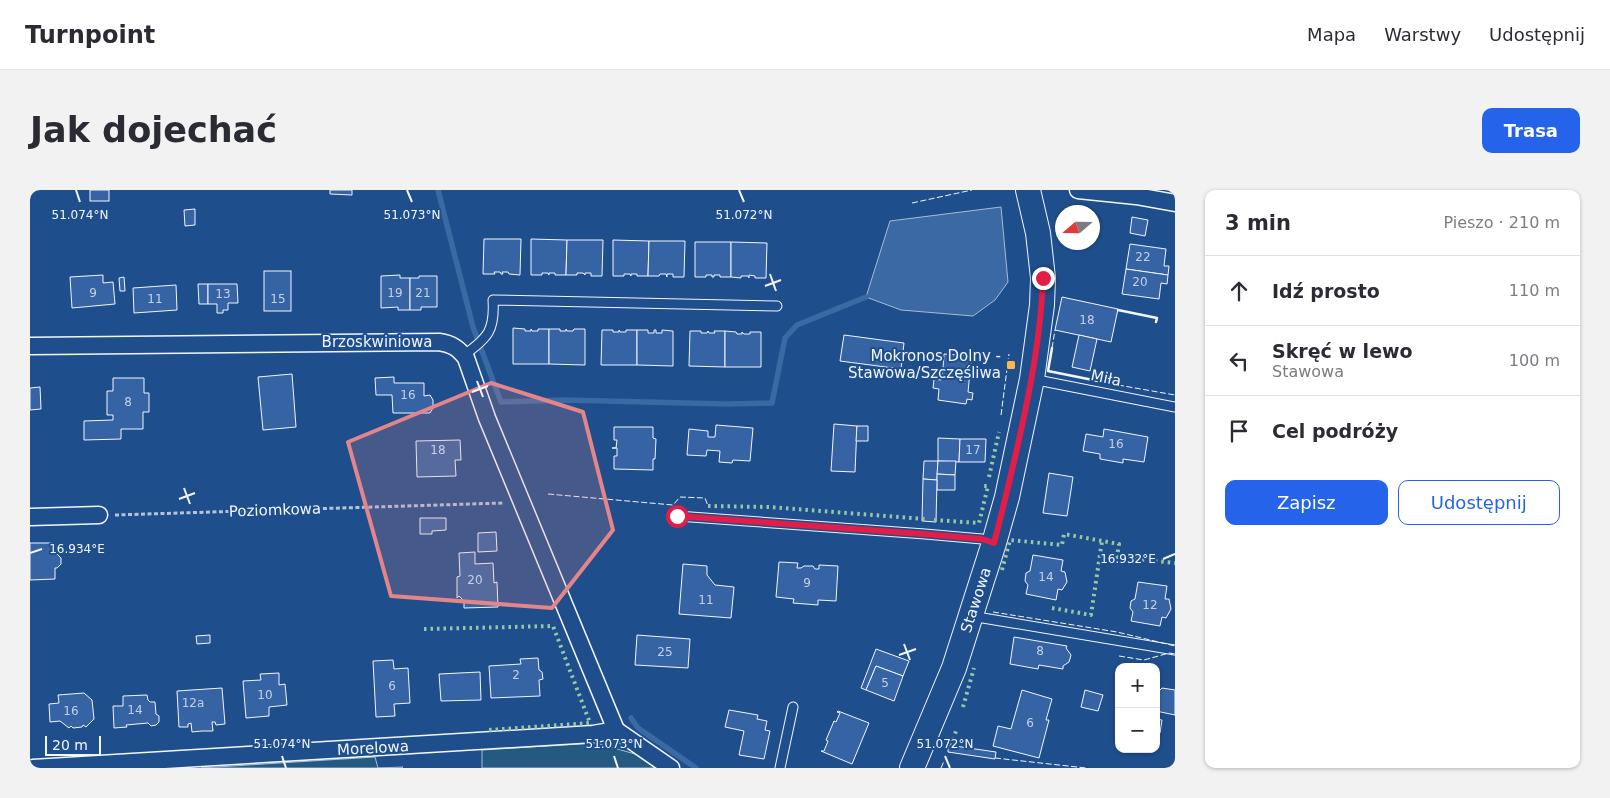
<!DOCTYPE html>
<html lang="pl">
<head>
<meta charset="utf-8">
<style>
	body { margin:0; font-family:"DejaVu Sans",sans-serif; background:#f2f2f3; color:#2b2b33 }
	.controls { position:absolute; right:15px; bottom:15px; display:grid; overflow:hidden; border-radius:10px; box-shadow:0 1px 4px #0004 }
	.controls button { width:45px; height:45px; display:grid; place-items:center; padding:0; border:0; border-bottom:1px solid #e1e1e2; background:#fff; color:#2b2b33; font:25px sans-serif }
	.compass { position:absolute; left:1025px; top:15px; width:45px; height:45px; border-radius:50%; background:#fff; box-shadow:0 1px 4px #0004; rotate:250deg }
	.scale { position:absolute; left:15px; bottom:12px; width:56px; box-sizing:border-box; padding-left:5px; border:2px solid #f2f6ff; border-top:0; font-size:14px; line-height:18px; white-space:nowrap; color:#f2f6ff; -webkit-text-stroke:4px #1f4e8c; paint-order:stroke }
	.stop { position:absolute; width:15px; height:15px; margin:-11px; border:4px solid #e11d48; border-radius:50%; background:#fff }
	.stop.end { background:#e11d48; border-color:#fff; box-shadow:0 1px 5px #0008 }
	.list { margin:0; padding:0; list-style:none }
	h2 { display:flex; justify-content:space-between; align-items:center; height:65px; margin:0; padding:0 20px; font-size:21px }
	h2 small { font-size:16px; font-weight:400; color:#7c7c81 }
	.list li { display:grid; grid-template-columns:32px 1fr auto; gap:15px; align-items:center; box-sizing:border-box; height:70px; padding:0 20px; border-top:1px solid #e1e1e2 }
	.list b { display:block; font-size:19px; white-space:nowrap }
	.list p { margin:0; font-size:16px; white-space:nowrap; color:#7c7c81 }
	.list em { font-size:16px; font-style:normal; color:#7c7c81 }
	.actions { display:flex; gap:10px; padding:15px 20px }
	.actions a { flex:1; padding:11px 0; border:1px solid #2563eb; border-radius:10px; text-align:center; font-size:18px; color:#2563eb }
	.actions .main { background:#2563eb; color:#fff }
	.icon { flex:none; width:28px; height:28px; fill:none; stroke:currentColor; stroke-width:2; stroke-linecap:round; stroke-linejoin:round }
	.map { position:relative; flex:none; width:1145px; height:578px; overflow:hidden; border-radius:10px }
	header { display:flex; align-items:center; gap:30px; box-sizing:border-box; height:70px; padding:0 25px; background:#fff; border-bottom:1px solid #e1e1e2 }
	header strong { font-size:24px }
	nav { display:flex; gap:28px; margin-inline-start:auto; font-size:18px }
	.intro { display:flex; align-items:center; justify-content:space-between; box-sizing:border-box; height:120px; padding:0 30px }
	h1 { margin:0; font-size:35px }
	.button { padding:12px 22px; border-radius:10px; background:#2563eb; color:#fff; font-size:18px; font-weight:700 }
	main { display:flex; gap:30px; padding:0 30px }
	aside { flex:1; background:#fff; border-radius:10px; box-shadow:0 1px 4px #0004 }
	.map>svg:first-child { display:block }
</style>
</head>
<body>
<header>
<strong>Turnpoint</strong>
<nav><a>Mapa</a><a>Warstwy</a><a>Udostępnij</a></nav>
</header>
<div class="intro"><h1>Jak dojechać</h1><a class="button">Trasa</a></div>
<main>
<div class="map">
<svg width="1145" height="578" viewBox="0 0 1145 578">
	<rect width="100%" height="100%" fill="#1f4e8c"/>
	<g fill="#245a82" stroke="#a8bbd7">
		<path d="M566,553L605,564L625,578H452V560Z"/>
		<path d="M345,567L348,578L373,577L371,578H171Z"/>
	</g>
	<path fill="#3b69a3" stroke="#a8bbd7" d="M971,17L978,92L965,110L943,126L871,120L836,107L860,31Z"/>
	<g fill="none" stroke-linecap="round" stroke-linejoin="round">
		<g stroke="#3b69a3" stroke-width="5.5">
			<path d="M408,0L443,137L471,212L535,210L696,214L742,213L755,148L767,135L836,107"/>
			<path d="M601,528L608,538L666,578"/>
		</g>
	</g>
	<g fill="#3563a3" stroke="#f2f6ff">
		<rect x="60" y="0" width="19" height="11"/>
		<path d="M300,0H322V5L300,4Z"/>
		<path d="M165,19V35L155,36L154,20Z"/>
		<path d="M1102,27L1118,30L1115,46L1100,43Z"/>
		<path d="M454,49H491L490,85L479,84L478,82H472L473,84H471L470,82H464L465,84H453Z"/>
		<path d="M501,49L537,50L536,85H525V83H519V85L518,83H512V85H501Z"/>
		<path d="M537,50H573L572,86H561V83H555V85L553,83H547V85H536Z"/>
		<path d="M583,50L619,51L618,86H607V84H601V86L600,84H594V86H583Z"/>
		<path d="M619,51H655L654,87H643V84H637V87L636,84H630L629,86H618Z"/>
		<path d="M665,52H701V87H690V85H684V87H682V85H676V87H665Z"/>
		<path d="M701,52L737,53L736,88H725V86L719,85V88L718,86H711V88L701,87Z"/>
		<path d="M1100,54L1136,59L1134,76H1139L1138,85L1096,79Z"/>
		<path d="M1096,79L1138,85L1137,94L1131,93L1129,109L1092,104Z"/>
		<rect x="234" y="81" width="27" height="40"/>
		<path d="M73,85V93L83,92L85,114L42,118L40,87Z"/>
		<path d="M370,85V88H380V120H368V117L351,118V86Z"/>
		<path d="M389,86H407V117H391V120H380V88H389Z"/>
		<path d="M94,87L95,101H90L89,88Z"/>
		<path d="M168,94H178V114H169Z"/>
		<path d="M178,94H207L208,113H198V120H193V123H187V114H178Z"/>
		<path d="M146,95L147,120L104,123L103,98Z"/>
		<path d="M1032,107L1088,119L1081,152L1025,140Z"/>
		<path d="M483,138L495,139V141H501V139L502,141H508V139H519V174H483Z"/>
		<path d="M519,139H530V141H536V139L537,141H543L544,139H555V175L519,174Z"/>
		<path d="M572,140H583V142H589V140L590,142H596V140H607V175H571Z"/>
		<path d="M607,140H618V143H624V140H626V143H632V140L643,141V176L607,175Z"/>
		<path d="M660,141H671V143H677L678,141L679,143H685L684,141H695V177L659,176Z"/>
		<path d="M695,141L706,142L707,144H712V142L714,144H720V142H731V177H695Z"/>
		<path d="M814,145L874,153L871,179L810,171Z"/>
		<path d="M1049,145L1067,149L1060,181L1042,177Z"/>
		<path d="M914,164L942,166L940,182L913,178Z"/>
		<path d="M913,178L940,182L938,202L943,203L942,210L937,209L936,214L908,210L909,199L903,198L904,189L911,190Z"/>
		<path d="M262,184L266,237L233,240L228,187Z"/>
		<path d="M364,187V193H394V206L400,205L403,210V218L400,223H363L362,205H346L345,188Z"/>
		<path d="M83,188H114V203H119V222H113V239H91V249L54,250V231L83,230V225H77V201H83Z"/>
		<path d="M10,197L11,219L0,220V198Z"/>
		<path d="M804,234L827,236L825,282L801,281Z"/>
		<path d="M686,235L723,238L720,271L703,270L702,273L689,272L690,261L677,260L676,266L657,265L659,239L678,241V247H685Z"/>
		<path d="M827,236H838V251H826Z"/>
		<path d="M584,237H623V248L626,249L625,269H623V280L584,279V266H587V258H582H586L587,250H584Z"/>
		<path d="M1074,239L1118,247L1114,272L1093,269V273L1070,269V264L1053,261L1056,244L1073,247Z"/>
		<path d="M908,248L930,249L929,272L908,271Z"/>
		<path d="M930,249H956L955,272H929Z"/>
		<path d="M430,250L431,270H425L426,286L387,287L386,251Z"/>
		<path d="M894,271H908L907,290L893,289Z"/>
		<path d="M908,271H926L925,285L907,284Z"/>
		<path d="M1019,283L1043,287L1037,326L1013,323Z"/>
		<path d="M907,284L925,285V300H907Z"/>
		<path d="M893,289L907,290L906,332L892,331Z"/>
		<path d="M390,328H416V340L402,341V344H390Z"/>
		<path d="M466,342L467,361L448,362V343Z"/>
		<path d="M0,353H24V364H27L31,368V374L27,378H25V389L0,390Z"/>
		<path d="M445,362V374L463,373L464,393L467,392L468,417L434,418V411L429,406L427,408V387L430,386L429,363Z"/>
		<path d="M1003,365L1033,370L1031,381L1035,382L1037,392L1032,400L1028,399L1026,410L996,404L998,395L995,391L996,383L1000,381Z"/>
		<path d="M749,372L768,373L767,378H771L774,376H783L785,379H789V375L808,376L806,411L788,410V415L763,413L764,409L746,407Z"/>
		<path d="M653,374L677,376V385L685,395L704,397L701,428L649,424Z"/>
		<path d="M1108,392L1137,396L1135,409H1139L1141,419L1136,428L1132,427L1130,436L1101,431L1103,422L1100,418L1101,411L1105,409Z"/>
		<path d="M180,445V453L167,454L166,446Z"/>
		<path d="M607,445L660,449L658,478L605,475Z"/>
		<path d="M984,447L1037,456L1036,458L1041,465L1039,472L1033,476V479L1009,475L1008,479L980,474Z"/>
		<path d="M846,459L879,471L873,486L846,476L836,500L831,498Z"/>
		<path d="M508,468L509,480L512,482L513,489L509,490L510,506L461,508L459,476L491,474L490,469Z"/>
		<path d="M363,470L364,479L378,478L380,513L364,514L365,526L346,527L343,471Z"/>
		<path d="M846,476L873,486L864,511L836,500Z"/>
		<path d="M450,482L451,510L411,511L409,484Z"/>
		<path d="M249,483V495L255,494L257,515L239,517V526L216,528L213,491L231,490L230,484Z"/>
		<path d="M192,498L195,534L186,535L185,532H182L183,541H172L162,542L161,533L158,534V537H149L147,501Z"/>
		<path d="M1132,498L1145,500V525L1126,521V499L1130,500Z"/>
		<path d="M992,500L1022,509L1016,530H1019L1009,568L963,556L968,536L981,539Z"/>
		<path d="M1055,500L1073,505L1068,521L1051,517Z"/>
		<path d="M54,503L62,510L64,529L56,537L53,535L52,537L43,538L41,536L39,538L30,531L20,532L19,514L29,513L28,505Z"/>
		<path d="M117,505L118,510L120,512H125L126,524L129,526V532L126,535L121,536L118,533L96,535L97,537L84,538L83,516H93V506Z"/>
		<path d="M699,520L728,525L727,529L737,531L735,540L740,541L734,569L709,565L714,541L695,537Z"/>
		<path d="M808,521L839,533L822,574L791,561H794L798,551L796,550L804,531L806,532L810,523L807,522Z"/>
		<path d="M1126,529L1132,530L1130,543L1126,542Z"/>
		<path d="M918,555L966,562L965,569L918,562Z"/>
	</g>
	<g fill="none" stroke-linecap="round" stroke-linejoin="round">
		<g stroke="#f2f6ff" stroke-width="11">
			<g id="lane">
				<path d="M434,165C458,148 465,140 463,110L747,116"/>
				<path d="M1002,189L1145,217"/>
				<path d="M647,326L895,344L952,349L964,353"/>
				<path d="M941,426L1145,460"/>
				<path d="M750,578L763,517"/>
			</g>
		</g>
		<g stroke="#f2f6ff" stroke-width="19">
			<g id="street">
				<path d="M1048,0L1106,6L1145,13"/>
				<path d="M0,156L409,152C422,154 428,158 436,168L457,228L586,540"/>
				<path d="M0,327L69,325"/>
				<path d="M3,578L563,544L586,540L641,578"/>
			</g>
		</g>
		<g stroke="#f2f6ff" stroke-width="26">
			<path id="secondary" d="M882,578L924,478L964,353L977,307L1002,189L1012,115L1013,88L1008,43L998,0"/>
		</g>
		<path stroke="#b3c4dc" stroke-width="3" stroke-dasharray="4 2.5" stroke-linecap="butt" d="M85,325L473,313"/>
		<use href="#lane" stroke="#1f4e8c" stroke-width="9"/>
		<use href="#street" stroke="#1f4e8c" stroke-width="16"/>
		<use href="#secondary" stroke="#1f4e8c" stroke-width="24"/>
		<g stroke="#97c8a6" stroke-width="4" stroke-dasharray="2.5 4" stroke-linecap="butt">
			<path d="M959,287L969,242"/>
			<path d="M678,316L739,317L895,329"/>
			<path d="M904,330L949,333L958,296H952"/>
			<path d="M972,380L980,350L1032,355L1034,344L1089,354L1087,367L1145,373"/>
			<path d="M1022,418L1061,425L1072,351"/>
			<path d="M394,439L523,436L560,533L459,540"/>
			<path d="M933,517L944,478"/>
			<path d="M921,556L926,541"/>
		</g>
		<g stroke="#f2f6ff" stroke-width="1" stroke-dasharray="6 2.5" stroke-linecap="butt">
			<path d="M882,13L942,0"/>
			<path d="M1022,158L1025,140"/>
			<path d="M1088,195L1145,205"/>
			<path d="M971,225L979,164"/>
			<path d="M518,304L643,315L650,307L675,308L678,316"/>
			<path d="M963,422L1087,442L1145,456"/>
			<path d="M1089,466L1114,470L1139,463L1145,464"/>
			<path d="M965,568L1056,578"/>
			<path d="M911,578L914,571"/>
		</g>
		<g stroke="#f2f6ff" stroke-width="2.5">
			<path d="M1088,120L1127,128L1126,132"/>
			<path d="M1022,158L1018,181L1088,195"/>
		</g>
	</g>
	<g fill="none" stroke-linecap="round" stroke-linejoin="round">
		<path stroke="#e11d48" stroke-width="6" d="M647,326L894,344L952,349L964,353C972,323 979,293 986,263C999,206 1011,147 1013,88"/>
	</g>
	<path fill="#e38589" fill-opacity="0.2" stroke="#e38589" stroke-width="4" stroke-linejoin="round" d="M461,193L553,222L583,340L522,418L361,406L318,252Z"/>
	<path fill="none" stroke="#f2f6ff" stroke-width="2" d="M46,0L50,12M377,0L382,12M709,0L714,12M740,84L746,101M735,96L751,90M447,191L453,207M442,202L458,196M154,298L160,314M149,309L165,303M0,363L12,359M1133,369L1145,364M874,454L880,470M869,465L886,459M252,566L256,578M584,566L588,578M915,566L920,578"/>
	<rect fill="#ffb74d" stroke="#1f4e8c" stroke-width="2" x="976" y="170" width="10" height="10" rx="2.5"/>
	<g text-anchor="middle" stroke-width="4" stroke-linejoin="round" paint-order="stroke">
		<g font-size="12" fill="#c3d1e8">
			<text x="1113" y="71">22</text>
			<text x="1110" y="96">20</text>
			<text x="63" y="107">9</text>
			<text x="365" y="107">19</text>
			<text x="393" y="107">21</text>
			<text x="193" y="108">13</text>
			<text x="125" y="113">11</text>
			<text x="248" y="113">15</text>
			<text x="1057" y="134">18</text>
			<text x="378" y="209">16</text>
			<text x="98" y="216">8</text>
			<text x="1086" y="258">16</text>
			<text x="408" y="264">18</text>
			<text x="943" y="264">17</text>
			<text x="1016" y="391">14</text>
			<text x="445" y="394">20</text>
			<text x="777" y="397">9</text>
			<text x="676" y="414">11</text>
			<text x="1120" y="419">12</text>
			<text x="1010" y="465">8</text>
			<text x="635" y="466">25</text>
			<text x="486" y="489">2</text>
			<text x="855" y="497">5</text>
			<text x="362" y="500">6</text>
			<text x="235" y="509">10</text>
			<text x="163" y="517">12a</text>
			<text x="105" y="524">14</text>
			<text x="41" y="525">16</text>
			<text x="1000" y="537">6</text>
		</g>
		<g font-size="15" fill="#f2f6ff" stroke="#1f4e8c">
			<text x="347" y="157">Brzoskwiniowa</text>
			<text transform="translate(1076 188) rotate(12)" y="5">Miła</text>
			<text transform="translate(245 320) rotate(-2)" y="5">Poziomkowa</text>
			<text transform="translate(946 410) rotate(-72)" y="5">Stawowa</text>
			<text transform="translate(343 558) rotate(-3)" y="5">Morelowa</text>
		</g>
		<g font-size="15" fill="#f2f6ff" stroke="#1f4e8c" text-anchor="end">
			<text x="971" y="171">Mokronos Dolny -<tspan x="971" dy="17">Stawowa/Szczęśliwa</tspan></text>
		</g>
	</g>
	<g font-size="12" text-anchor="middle" fill="#f2f6ff" stroke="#1f4e8c" stroke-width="4" stroke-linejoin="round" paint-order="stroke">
		<text x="50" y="29">51.074°N</text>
		<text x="382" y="29">51.073°N</text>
		<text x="714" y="29">51.072°N</text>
		<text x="47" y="363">16.934°E</text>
		<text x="1098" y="373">16.932°E</text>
		<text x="252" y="558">51.074°N</text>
		<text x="584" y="558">51.073°N</text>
		<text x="915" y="558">51.072°N</text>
	</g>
</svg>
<div class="controls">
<button>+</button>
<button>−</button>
</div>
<svg class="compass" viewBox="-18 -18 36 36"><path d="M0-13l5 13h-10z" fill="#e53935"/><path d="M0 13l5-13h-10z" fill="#7c7c81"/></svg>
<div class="scale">20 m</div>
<div class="stop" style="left:647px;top:326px"></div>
<div class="stop end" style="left:1013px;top:88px"></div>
</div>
<aside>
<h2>3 min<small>Pieszo · 210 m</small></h2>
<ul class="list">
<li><svg class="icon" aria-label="ahead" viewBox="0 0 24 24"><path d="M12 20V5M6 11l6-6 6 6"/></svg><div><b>Idź prosto</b></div><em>110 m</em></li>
<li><svg class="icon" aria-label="left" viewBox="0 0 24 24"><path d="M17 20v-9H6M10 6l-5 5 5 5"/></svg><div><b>Skręć w lewo</b><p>Stawowa</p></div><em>100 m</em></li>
<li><svg class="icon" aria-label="arrive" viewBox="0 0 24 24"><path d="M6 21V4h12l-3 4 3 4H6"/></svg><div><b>Cel podróży</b></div></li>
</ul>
<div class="actions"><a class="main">Zapisz</a><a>Udostępnij</a></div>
</aside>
</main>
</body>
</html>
